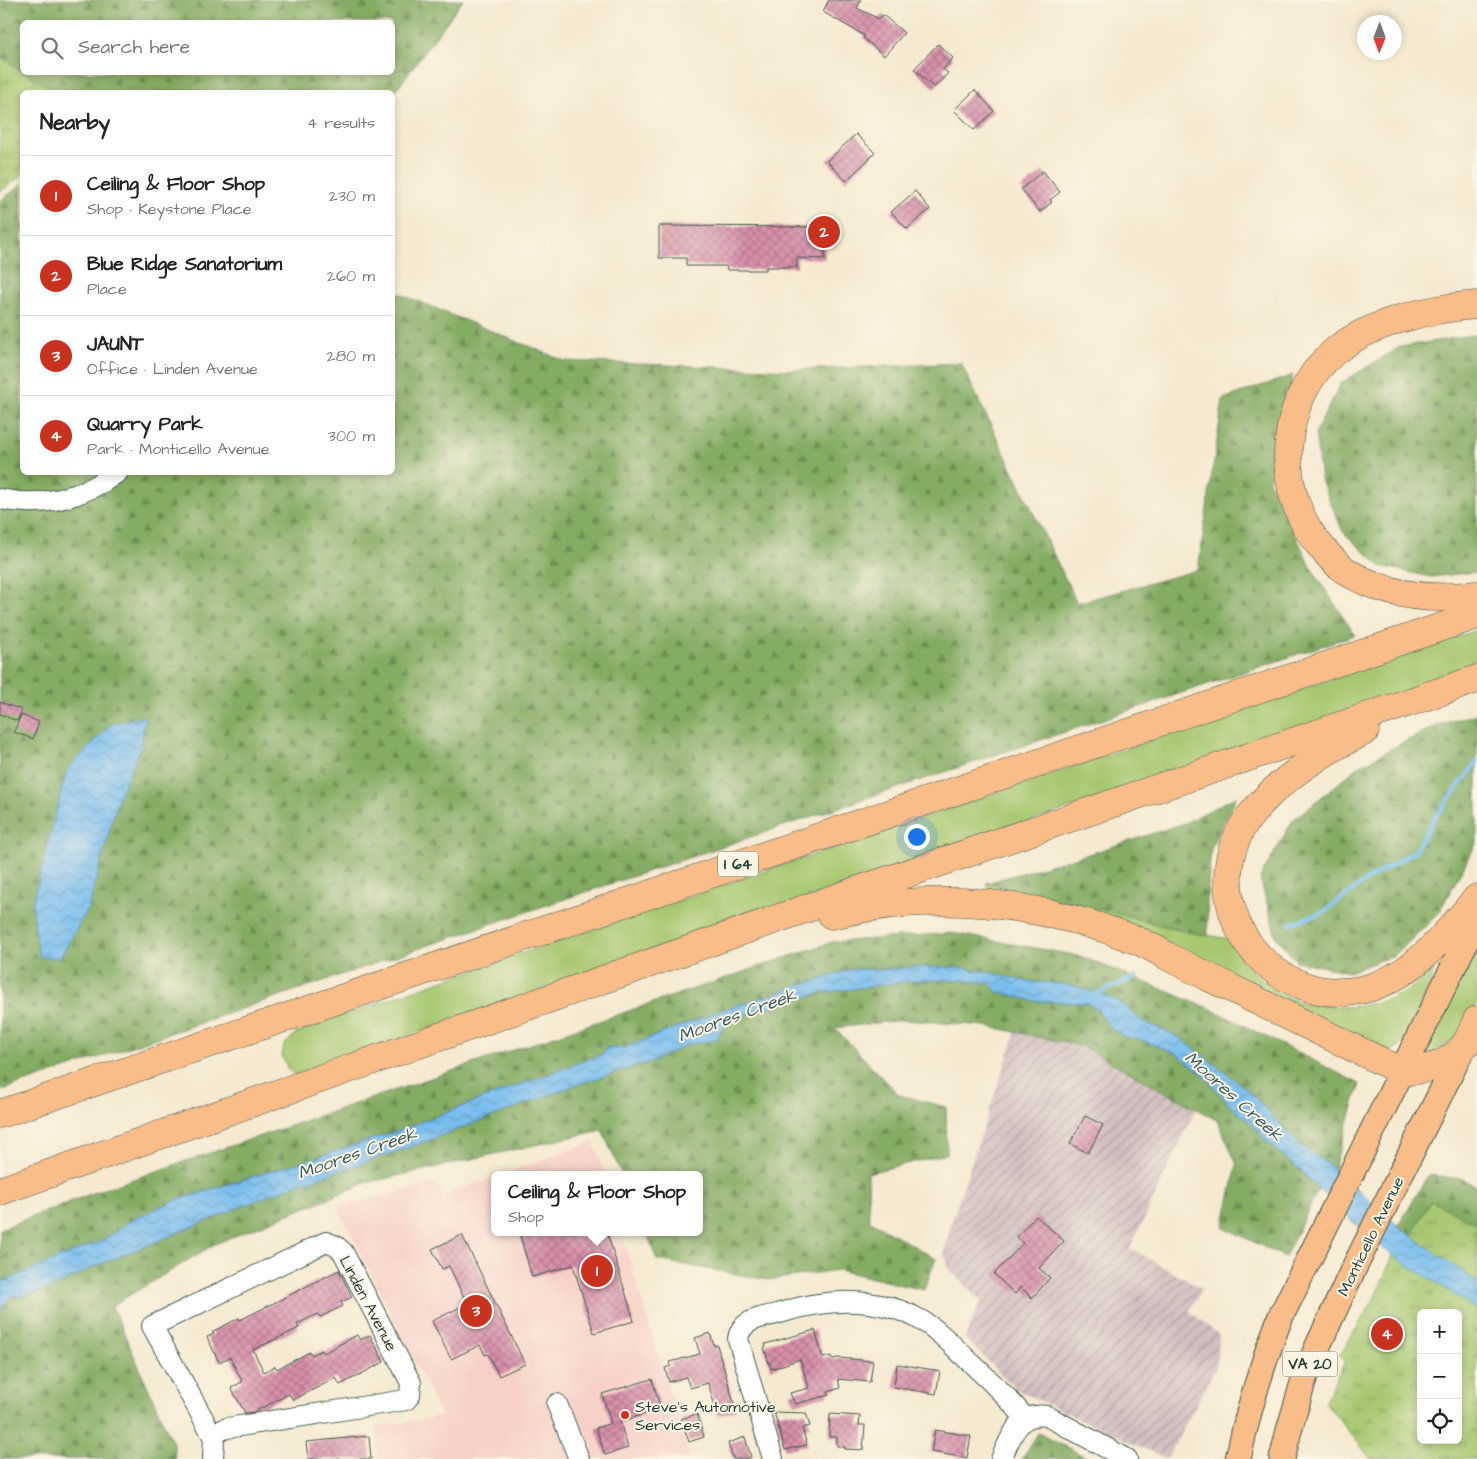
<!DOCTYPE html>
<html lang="en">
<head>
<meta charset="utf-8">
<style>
	body { margin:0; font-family:"Architects Daughter",sans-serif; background:#f2f2f2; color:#222 }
	.controls { position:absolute; right:15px; bottom:15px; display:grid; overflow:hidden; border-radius:8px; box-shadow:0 2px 8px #0003 }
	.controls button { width:45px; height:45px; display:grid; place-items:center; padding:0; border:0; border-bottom:1px solid #e0e0e0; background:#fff; color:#222; font:25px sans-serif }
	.compass { position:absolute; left:1357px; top:15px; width:45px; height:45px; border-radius:50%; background:#fff; box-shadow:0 2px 8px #0003; rotate:181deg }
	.you { position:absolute; left:916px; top:836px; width:18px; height:18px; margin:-12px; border:4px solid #fff; border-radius:50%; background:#1a73e8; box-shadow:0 0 0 8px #1a73e833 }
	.badge { display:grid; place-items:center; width:32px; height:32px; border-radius:50%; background:#c8321e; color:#fff; font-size:16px; font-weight:700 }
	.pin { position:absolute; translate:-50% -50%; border:2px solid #fff; box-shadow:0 1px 5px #0006 }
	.popup { position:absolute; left:491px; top:1171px; width:212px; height:65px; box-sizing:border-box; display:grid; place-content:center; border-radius:8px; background:#fff; filter:drop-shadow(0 1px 4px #0005); font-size:16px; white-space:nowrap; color:#767676 }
	.popup b { font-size:19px; color:#222 }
	.popup::after { content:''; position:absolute; left:50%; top:100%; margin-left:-10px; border:10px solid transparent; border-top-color:#fff }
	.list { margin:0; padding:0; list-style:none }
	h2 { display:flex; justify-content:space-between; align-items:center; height:65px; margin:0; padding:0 20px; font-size:21px }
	h2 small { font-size:16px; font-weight:400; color:#767676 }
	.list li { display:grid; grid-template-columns:32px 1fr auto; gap:15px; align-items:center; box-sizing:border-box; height:80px; padding:0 20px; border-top:1px solid #e0e0e0 }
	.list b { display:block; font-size:19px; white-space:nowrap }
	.list p { margin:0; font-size:16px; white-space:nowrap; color:#767676 }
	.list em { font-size:16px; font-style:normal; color:#767676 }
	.icon { flex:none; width:28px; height:28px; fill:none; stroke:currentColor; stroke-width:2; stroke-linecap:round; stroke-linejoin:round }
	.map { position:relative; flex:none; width:1477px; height:1459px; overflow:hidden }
	.search { position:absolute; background:#fff; box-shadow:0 2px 8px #0003; left:20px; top:20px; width:375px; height:55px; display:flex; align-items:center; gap:12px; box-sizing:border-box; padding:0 18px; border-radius:8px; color:#767676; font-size:19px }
	.panel { position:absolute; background:#fff; box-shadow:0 2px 8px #0003; left:20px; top:90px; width:375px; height:385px; border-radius:8px }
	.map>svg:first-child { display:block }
</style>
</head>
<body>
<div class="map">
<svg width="1477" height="1459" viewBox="0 0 1477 1459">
	<defs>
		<pattern id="industrial-furrows" width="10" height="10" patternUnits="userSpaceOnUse" patternTransform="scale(1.25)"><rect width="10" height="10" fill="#d2bfc0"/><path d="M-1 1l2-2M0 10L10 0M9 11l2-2" fill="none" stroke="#aa9c9d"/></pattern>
		<pattern id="forest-firs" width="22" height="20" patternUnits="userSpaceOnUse" patternTransform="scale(1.25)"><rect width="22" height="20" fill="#85ac63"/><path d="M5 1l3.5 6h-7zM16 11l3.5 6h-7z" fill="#6c8d52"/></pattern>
		<pattern id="park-tufts" width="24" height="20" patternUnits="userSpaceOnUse" patternTransform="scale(1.25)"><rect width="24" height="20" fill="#a7c871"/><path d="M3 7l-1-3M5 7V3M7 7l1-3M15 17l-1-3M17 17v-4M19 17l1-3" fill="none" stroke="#87a45e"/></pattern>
		<pattern id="water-waves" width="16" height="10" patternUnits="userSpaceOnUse" patternTransform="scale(1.25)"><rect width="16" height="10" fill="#78bdef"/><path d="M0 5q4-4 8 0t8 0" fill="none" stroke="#629bc2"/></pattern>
		<pattern id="building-cross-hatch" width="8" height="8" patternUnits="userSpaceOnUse" patternTransform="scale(1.25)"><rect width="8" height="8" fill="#d88faa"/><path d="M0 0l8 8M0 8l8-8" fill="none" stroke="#af768b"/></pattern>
	</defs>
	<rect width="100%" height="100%" fill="#fcf5e5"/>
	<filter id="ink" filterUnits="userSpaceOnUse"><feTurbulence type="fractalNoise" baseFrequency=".02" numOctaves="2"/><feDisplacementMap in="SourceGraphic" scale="10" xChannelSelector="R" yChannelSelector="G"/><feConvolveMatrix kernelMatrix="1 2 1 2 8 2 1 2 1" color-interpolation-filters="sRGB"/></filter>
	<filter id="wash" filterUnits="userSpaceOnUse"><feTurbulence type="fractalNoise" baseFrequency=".0096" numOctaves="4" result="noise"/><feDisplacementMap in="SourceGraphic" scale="20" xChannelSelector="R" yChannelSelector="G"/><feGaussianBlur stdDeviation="1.12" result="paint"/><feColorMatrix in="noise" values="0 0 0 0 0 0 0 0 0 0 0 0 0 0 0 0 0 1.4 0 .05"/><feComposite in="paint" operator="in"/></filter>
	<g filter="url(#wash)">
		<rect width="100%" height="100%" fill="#f5e9d0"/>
		<g fill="#f7d1c8">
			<path d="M594,1142L604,1175H500Z"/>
			<path d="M494,1177V1232H621L690,1459H378L376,1427L441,1416L338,1207L436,1183L443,1195Z"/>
		</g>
		<path fill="url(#industrial-furrows)" d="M1016,1032L1082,1046L1196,1109L1130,1248L1202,1289L1189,1311L1219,1335L1216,1367L1167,1459L1015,1389L965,1338L981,1301L949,1269L944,1252L951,1223Z"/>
		<g fill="#a7c871" stroke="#638252">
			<path d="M1477,630V668L294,1075L288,1069L282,1056L284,1045L295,1034L334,1018L505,959Z"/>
			<path d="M986,883L1128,916L1179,930L1229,939C1241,957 1254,973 1271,987C1305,1013 1366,1012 1403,993C1415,987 1423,978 1431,969L1434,971L1431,981L1402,1044L1388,1054L1315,1021L994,898Z"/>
			<path d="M1477,947V1003L1458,1037L1430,1056L1427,1050Z"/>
		</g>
		<g fill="url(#forest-firs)" stroke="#52744c" fill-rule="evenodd">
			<path d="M0,0H463L396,90L391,92H39L0,57ZM22,22H392V72H22Z"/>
			<path d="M22,184V472H392L393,291L565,361L793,370L961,363L1077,603L1198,570L1223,399L1293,375L1269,481L1313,571L1355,635L541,907L0,1091V201Z"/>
			<path d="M1472,335H1477V572L1431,577L1380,566L1343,532L1321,480L1315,433L1341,383L1400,347Z"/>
			<path d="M1477,714V842L1438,914L1395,955L1349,972L1296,961L1276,937L1260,878L1293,820L1361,765L1437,725Z"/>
			<path d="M1237,796L1211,848L1207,898L1208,936L1178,930L1128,916L986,883L1089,854L1185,823Z"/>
			<path d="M952,933L1080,956L1211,1009L1360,1084L1334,1168L1299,1144L1247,1089L1179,1037L1142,1021L1119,1001L1089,990L1064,984L1025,981L992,973L957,967L852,969L719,1011L624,1048H607L602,1054L397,1131L324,1155L176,1200L131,1220L105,1239L0,1283V1229L98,1191L832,942Z"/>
			<path d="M954,980L989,983L998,992L1035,1001L1087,1003L1098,1010L1110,1028L1123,1036L1139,1039L1177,1054L1203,1074L1228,1103L1251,1123L1268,1143L1319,1188L1285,1257L1223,1227L1237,1165L1218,1121L1082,1046L986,1026L903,1020L835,1028L899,1095L946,1107L947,1154L868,1173L869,1220L936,1259L924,1290L838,1270L768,1280L657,1260L646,1232H700V1175H622L602,1130L366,1183L215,1244L112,1306L174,1446L175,1459H0V1311L9,1298L28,1295L56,1286L94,1267L285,1189L408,1148L579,1084L657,1060L689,1044L716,1040L725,1025L749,1013L821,993L914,981Z"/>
			<path d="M1428,1175L1463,1179L1477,1187V1282L1398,1226Z"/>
			<path d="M1038,1433L1090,1459H1022Z"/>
		</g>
		<g fill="url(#park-tufts)" stroke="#638252" fill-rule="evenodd">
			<path d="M0,57L22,71V72L26,73L58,92H22V175L0,192Z"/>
			<path d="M1431,1201L1477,1224V1459H1371L1325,1402L1345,1361L1340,1355L1373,1301L1401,1238L1407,1242ZM1421,1313H1458V1440H1421Z"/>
		</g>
		<g fill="url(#water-waves)" stroke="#4c7d92">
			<path d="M145,716L141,747L119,796L89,907L60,958L39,957L32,904L67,770L111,724Z"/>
			<path d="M911,967H957L992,973L1025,981L1064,984L1089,990L1119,1001L1142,1021L1179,1037L1247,1089L1299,1144L1334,1168L1398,1226L1477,1282V1310L1445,1288L1393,1256L1353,1222L1300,1170L1268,1143L1251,1123L1228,1103L1203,1074L1177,1054L1139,1039L1123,1036L1110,1028L1098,1010L1087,1003L1035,1001L998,992L989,983L954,980L914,981L821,993L749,1013L725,1025L716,1040L689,1044L657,1060L579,1084L408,1148L285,1189L94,1267L56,1286L28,1295L9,1298L0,1311V1283L105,1239L131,1220L176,1200L324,1155L397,1131L602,1054L607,1048H624L719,1011L852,969L880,970Z"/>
		</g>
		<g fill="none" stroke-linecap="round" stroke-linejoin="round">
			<g stroke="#78bdef" stroke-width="4.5">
				<path d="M1290,924L1322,913L1370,878L1414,852L1436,816L1477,762"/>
				<path d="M1094,995L1136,977"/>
			</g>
		</g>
		<g id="blocks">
			<g fill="url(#building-cross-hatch)">
				<path d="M829,0H861L857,8L879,19L883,15L904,33L884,56L863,38L865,36L823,12Z"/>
				<path d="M938,44L953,58L943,69L948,73L934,88L914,69Z"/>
				<path d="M975,90L994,111L974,130L954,110Z"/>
				<path d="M856,134L875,153L846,181L827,161Z"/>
				<path d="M1043,171L1060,192L1050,200L1052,202L1040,212L1021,189Z"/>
				<path d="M915,191L930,209L907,229L891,212Z"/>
				<path d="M659,226L825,227V259L797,258V267H766V270H727L726,266H686V258H659Z"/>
				<path d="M0,702L22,710L17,721L0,714Z"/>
				<path d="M21,715L39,722L33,739L14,732Z"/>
				<path d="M1085,1116L1103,1125L1088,1153L1070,1144Z"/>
				<path d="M1036,1216L1064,1241L1039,1268L1050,1278L1032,1298L1021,1287L1015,1294L994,1274L1023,1243L1016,1237Z"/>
				<path d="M519,1232H607L634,1321L594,1333L573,1265L532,1277Z"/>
				<path d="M462,1235L525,1364L499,1376L488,1354L485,1355L480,1345L451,1359L432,1321L467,1304L449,1266L442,1269L432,1249Z"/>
				<path d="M339,1270L352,1297L341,1302L343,1306L320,1317L318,1314L297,1324L299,1328L253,1350L264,1372L275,1366L277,1369L310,1352L312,1355L322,1350L324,1353L357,1335L360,1340L370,1335L384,1362L340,1385L336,1378L293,1400L289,1394L254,1412L245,1413L231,1388L242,1382L241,1379L230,1357L219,1362L207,1337L214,1334L212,1332L239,1318L240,1320Z"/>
				<path d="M815,1330L823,1358L831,1356L832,1359L838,1358L873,1361L870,1382L838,1379L840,1388L828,1392L829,1395L795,1404L790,1393L809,1388L800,1359L771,1369L764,1348L766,1347L765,1344Z"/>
				<path d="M710,1333L714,1346L717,1345L736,1410L718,1416L708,1383L690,1388L686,1377L669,1382L665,1368L671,1366L670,1362L700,1354L695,1338Z"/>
				<path d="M897,1364L940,1371L936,1394L894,1387Z"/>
				<path d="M652,1379L661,1409L620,1422L628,1448L605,1455L596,1428L611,1423L602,1394Z"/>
				<path d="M774,1412L806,1413L810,1426L802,1428L807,1445L785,1450Z"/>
				<path d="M697,1414L704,1437L689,1442L681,1419Z"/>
				<path d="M830,1414L860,1416L859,1425H865L863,1450L845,1449V1447L837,1446V1437H829Z"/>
				<path d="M935,1430L971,1436L967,1458L931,1452Z"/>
				<path d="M369,1436L371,1459H308L306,1442Z"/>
				<path d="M745,1437L751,1457L744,1459H733L728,1443Z"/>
			</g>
		</g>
	</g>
	<g filter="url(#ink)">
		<use href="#blocks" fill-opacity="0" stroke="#3f574b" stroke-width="1"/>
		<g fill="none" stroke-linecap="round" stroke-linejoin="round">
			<g stroke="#3f574b" stroke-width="22">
				<g id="minor">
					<path d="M0,499C42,508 83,498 118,472"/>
					<path d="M557,1404L579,1459"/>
					<path d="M213,1459L214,1438L152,1326L326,1242L336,1246L343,1252L411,1383L410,1395L406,1400L227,1428L219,1431L214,1438"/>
					<path d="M773,1459L738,1339C741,1318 763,1318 780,1313C830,1297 888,1295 933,1328C946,1338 957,1350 969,1361C989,1380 1008,1397 1025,1418"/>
					<path d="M1001,1459C1012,1436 1017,1412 1047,1416L1127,1459"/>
				</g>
			</g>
			<g stroke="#3f574b" stroke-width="27">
				<g id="major">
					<path d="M1238,1459C1248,1410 1262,1364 1280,1318L1477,919"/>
					<path d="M1282,1459L1289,1430L1305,1376L1316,1350L1351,1274L1464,1046"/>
				</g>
			</g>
			<g stroke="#3f574b" stroke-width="29">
				<g id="highway">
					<path d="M1477,305C1431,308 1371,322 1335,351C1278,399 1272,492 1322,548C1328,555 1335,563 1343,569C1383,596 1430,601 1477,595"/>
					<path d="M1365,731C1326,750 1290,772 1260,804C1252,814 1243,823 1238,835C1198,922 1284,1017 1375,986C1418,971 1448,931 1477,898"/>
					<path d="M832,915C933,889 1040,902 1136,940C1147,944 1157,950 1167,956C1188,967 1209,977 1231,988C1288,1016 1344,1043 1401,1071C1424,1071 1450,1065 1465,1045C1470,1037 1473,1028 1477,1020"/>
					<path d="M0,1114L1477,615"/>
					<path d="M0,1191L862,889L1477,679"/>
				</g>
			</g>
			<use href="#minor" stroke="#fff" stroke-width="20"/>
			<use href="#major" stroke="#f8bd89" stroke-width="25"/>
			<use href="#highway" stroke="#f8bd89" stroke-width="28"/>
		</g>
	</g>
	<circle fill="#c8321e" stroke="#fcf5e5" stroke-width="2" cx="625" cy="1415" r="5"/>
	<g text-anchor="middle" stroke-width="4" stroke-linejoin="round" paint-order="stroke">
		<g fill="#fcf5e5" stroke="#617469" stroke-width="1">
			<rect x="718" y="851.5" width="40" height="25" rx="4"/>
			<rect x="1282.5" y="1351.5" width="55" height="25" rx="4"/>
		</g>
		<g font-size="15" font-weight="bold" fill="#1f3d34">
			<text x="738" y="869">I 64</text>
			<text x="1310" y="1369">VA 20</text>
		</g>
		<g font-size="16" fill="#1f3d34" stroke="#fcf5e5">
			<text transform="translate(1370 1236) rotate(-64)" y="6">Monticello Avenue</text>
			<text transform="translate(369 1303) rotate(62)" y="6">Linden Avenue</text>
		</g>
		<g font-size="16" fill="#1f3d34" stroke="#fcf5e5" text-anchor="start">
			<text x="635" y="1412">Steve's Automotive<tspan x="635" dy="18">Services</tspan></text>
		</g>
		<g font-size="18" font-style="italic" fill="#355d63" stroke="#fcf5e5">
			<text transform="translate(737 1015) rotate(-20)" y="6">Moores Creek</text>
			<text transform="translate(1234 1096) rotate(42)" y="6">Moores Creek</text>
			<text transform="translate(357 1153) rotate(-19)" y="6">Moores Creek</text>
		</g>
	</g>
</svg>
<div class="controls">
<button>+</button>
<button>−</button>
<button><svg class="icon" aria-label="locate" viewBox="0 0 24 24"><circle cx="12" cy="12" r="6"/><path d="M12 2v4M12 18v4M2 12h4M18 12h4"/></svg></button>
</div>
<svg class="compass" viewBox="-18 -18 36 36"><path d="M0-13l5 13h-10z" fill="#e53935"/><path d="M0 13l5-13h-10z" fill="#767676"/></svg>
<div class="you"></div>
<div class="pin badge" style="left:597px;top:1271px">1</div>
<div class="popup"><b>Ceiling &amp; Floor Shop</b>Shop</div>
<div class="pin badge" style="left:824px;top:232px">2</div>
<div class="pin badge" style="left:476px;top:1311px">3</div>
<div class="pin badge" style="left:1387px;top:1334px">4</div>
<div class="search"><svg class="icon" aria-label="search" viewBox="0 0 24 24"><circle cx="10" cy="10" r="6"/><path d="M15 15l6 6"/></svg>Search here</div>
<section class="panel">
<h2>Nearby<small>4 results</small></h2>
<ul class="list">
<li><span class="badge">1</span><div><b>Ceiling &amp; Floor Shop</b><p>Shop · Keystone Place</p></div><em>230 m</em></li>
<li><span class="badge">2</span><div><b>Blue Ridge Sanatorium</b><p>Place</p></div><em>260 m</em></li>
<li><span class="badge">3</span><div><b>JAUNT</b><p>Office · Linden Avenue</p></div><em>280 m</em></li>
<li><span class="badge">4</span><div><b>Quarry Park</b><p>Park · Monticello Avenue</p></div><em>300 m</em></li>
</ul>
</section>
</div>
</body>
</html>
